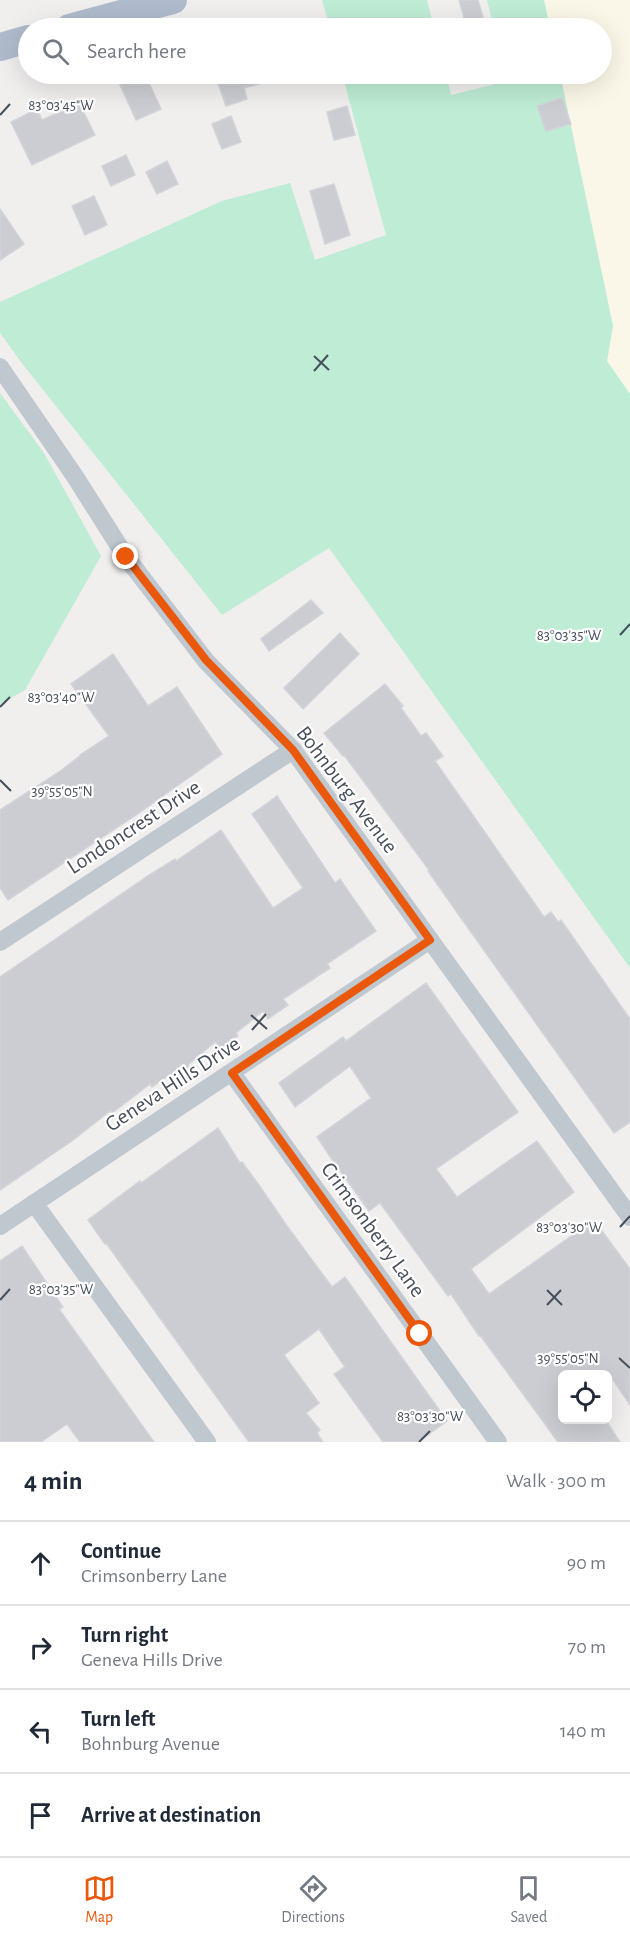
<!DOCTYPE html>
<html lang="en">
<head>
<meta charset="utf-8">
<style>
	body { margin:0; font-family:"Alegreya Sans",sans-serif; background:#f2f2f3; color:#1f2937 }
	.controls { position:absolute; right:18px; bottom:18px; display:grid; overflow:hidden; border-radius:9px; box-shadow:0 6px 24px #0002 }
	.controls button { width:54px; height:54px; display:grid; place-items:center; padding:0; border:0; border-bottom:2px solid #e0e1e3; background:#fff; color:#1f2937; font:30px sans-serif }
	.stop { position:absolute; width:18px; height:18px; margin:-14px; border:4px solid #ea580c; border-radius:50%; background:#fff }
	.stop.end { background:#ea580c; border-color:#fff; box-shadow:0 2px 6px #0008 }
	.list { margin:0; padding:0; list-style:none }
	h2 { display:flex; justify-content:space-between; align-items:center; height:78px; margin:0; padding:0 24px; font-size:26px }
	h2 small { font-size:20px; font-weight:400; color:#747a83 }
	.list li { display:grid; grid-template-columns:39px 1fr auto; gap:18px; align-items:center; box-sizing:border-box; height:84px; padding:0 24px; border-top:2px solid #e0e1e3 }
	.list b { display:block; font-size:22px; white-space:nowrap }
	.list p { margin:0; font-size:20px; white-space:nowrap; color:#747a83 }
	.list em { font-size:20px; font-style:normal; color:#747a83 }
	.icon { flex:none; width:33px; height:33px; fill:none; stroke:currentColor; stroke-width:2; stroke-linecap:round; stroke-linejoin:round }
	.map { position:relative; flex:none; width:630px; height:1442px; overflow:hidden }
	.search { position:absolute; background:#fff; box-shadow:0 6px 24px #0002; left:18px; right:18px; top:18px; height:66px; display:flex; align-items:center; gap:15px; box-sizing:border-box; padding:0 21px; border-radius:33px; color:#747a83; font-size:22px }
	.sheet { height:414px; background:#fff }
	nav { display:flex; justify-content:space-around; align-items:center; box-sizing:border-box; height:84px; border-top:2px solid #e0e1e3; background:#fff; font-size:16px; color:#747a83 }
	nav a { display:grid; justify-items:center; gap:3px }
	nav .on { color:#ea580c }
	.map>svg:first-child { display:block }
</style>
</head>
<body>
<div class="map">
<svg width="630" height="1442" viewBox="0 0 630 1442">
	<rect width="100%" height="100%" fill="#f1eeee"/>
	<path fill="#fbf7e8" d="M544,0H630V394L607,361L613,325L560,74H602V28H550Z"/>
	<g fill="#beecd4">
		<path d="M322,0H427L434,28H330Z"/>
		<path d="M487,0H544L550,28H494Z"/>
		<path d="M342,74H446L451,95L507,81L505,74H560L613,326L607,361L630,394V968L329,548L222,615L21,362L0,333V302L222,201L290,183L315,260L386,235Z"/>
		<path d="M0,393L44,453L101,556L25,690L0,704Z"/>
	</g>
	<g fill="#cbcdd2" stroke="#d2d4d9" stroke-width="1.5">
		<path d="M459,0H478L486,28H467Z"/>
		<path d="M145,74L161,109L136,120L120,85Z"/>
		<path d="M215,74H275L276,79L244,88L247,99L226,106Z"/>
		<path d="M562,98L571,124L546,131L537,106Z"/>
		<path d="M79,103L95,135L32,165L11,122L37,109L42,120Z"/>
		<path d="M347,106L355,135L334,140L327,112Z"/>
		<path d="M231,116L241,142L222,149L212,124Z"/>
		<path d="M126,155L135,175L111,186L102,166Z"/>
		<path d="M167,161L178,184L157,194L146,172Z"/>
		<path d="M334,184L350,235L325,244L310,191Z"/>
		<path d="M94,196L107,225L85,235L72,206Z"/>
		<path d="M0,209L24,244L0,260Z"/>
		<path d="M311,600L323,613L269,651L261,639Z"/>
		<path d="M340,633L359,654L303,709L284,688Z"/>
		<path d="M113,654L148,706L177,687L222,754L139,813L8,900L0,888V810L59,772L80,756V755L109,736L71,684Z"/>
		<path d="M385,684L403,706L401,708L421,736L426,733L443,756L435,761L544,917L551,912L558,922L561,920L630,1019V1122L614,1133L461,918L428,871L429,870L344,755L343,756L324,733Z"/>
		<path d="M277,796L335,883L340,879L376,931L327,964L330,968L283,999L288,1005L268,1019L263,1011L236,1033L238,1036L220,1049L215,1042L188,1065L191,1069L173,1081L169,1075L152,1087L150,1084L112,1113L110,1111L72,1141L0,1190V977L151,874L175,859L176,861L221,830L273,908L303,888L252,814Z"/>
		<path d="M426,983L518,1112L436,1169L457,1197L537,1141L574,1192L471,1269L489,1294L594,1220L630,1269V1405L609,1374H562V1419H605L620,1442H558L480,1335L479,1336L451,1294L448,1296L380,1203L369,1211L333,1161L317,1137L371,1098L350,1066L295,1107L279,1083L343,1037L346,1041Z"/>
		<path d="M218,1128L240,1163L242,1162L259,1185L287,1226L332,1287L345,1277L447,1421L418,1442H383L334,1374L345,1367L319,1329L284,1355L319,1403L306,1413L320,1430L317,1433L323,1442H249L106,1243L105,1244L88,1220L140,1181L141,1183Z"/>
		<path d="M22,1246L63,1307L59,1309L154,1442H80L67,1424L41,1442H0V1261Z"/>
	</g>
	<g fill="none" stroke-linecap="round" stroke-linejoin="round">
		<g stroke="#bfc7cf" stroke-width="18">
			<path d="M0,367L74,475L126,557L206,661L293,750L630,1217"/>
			<path d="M0,942L293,750"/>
			<path d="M232,1073L498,1442"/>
			<path d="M34,1203L207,1442"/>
			<path d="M0,1226L430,940"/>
		</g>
		<g stroke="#afbbcc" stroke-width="28">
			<path d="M69,28L173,0"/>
			<path d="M0,47L28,39"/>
		</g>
	</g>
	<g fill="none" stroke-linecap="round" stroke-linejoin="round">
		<path stroke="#ea580c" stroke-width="8" d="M126,557L206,660L293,750L430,940L232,1073L420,1334"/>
	</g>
	<path fill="none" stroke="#474f5a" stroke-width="2" d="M0,115L10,104M314,356L329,370M314,371L328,355M620,635L630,624M0,707L10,697M0,780L11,791M251,1015L267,1029M252,1030L266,1014M620,1227L630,1216M547,1290L562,1305M0,1300L10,1289M547,1305L561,1290M619,1358L630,1368M419,1442L430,1431"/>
	<g text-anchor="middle" stroke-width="4.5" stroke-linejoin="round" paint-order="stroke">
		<g font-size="22" fill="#474f5a" stroke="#fff">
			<text transform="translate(348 789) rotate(53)" y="8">Bohnburg Avenue</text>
			<text transform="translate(133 826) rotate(-33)" y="8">Londoncrest Drive</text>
			<text transform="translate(172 1083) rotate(-33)" y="8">Geneva Hills Drive</text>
			<text transform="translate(374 1229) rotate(54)" y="8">Crimsonberry Lane</text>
		</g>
	</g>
	<g font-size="15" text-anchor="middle" fill="#474f5a" stroke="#fff" stroke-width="4.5" stroke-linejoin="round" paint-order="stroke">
		<text x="61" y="110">83°03'45"W</text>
		<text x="569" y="640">83°03'35"W</text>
		<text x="61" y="702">83°03'40"W</text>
		<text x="62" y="796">39°55'05"N</text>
		<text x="569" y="1232">83°03'30"W</text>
		<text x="61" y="1294">83°03'35"W</text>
		<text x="568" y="1363">39°55'05"N</text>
		<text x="430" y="1421">83°03'30"W</text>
	</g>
</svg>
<div class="controls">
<button><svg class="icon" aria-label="locate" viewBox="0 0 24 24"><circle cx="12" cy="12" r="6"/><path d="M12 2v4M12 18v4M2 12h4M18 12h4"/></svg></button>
</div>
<div class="stop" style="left:420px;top:1334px"></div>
<div class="stop end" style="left:126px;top:557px"></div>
<div class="search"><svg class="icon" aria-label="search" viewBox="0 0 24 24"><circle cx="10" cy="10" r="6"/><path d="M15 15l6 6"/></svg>Search here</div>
</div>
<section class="sheet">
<h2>4 min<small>Walk · 300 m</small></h2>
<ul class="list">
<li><svg class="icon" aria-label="ahead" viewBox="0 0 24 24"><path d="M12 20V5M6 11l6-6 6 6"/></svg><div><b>Continue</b><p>Crimsonberry Lane</p></div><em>90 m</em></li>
<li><svg class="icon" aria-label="right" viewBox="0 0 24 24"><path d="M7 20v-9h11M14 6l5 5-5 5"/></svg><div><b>Turn right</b><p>Geneva Hills Drive</p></div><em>70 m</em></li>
<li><svg class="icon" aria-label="left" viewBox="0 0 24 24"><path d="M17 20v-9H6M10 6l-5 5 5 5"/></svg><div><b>Turn left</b><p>Bohnburg Avenue</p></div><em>140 m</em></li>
<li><svg class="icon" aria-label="arrive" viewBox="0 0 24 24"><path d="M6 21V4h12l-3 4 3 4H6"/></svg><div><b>Arrive at destination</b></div></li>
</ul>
</section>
<nav>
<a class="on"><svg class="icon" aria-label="map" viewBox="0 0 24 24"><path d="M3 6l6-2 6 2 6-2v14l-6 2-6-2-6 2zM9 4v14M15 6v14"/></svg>Map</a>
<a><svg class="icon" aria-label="directions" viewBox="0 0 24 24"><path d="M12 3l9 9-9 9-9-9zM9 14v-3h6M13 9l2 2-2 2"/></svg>Directions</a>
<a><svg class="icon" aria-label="saved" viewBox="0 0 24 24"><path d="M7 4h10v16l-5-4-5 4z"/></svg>Saved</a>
</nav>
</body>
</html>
